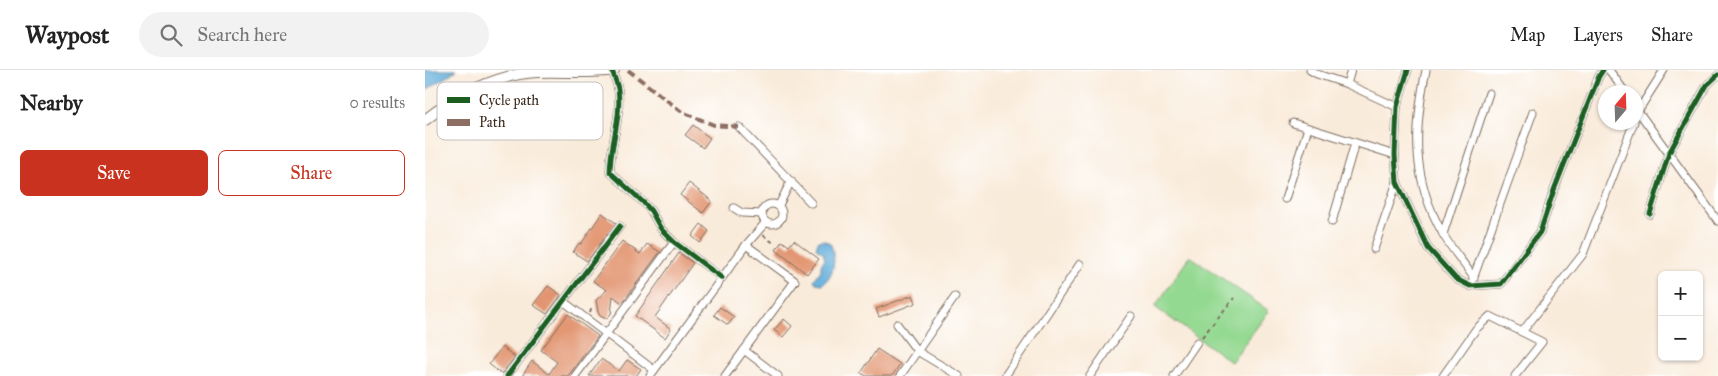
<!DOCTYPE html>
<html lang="en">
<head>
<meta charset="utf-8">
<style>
	body { margin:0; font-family:"IM FELL Great Primer",serif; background:#f2f2f2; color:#222 }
	.controls { position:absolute; right:15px; bottom:15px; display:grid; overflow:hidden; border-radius:8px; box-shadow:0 1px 4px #0004 }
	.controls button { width:45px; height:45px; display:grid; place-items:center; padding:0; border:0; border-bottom:1px solid #e0e0e0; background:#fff; color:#222; font:25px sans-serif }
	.compass { position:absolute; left:1173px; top:15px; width:45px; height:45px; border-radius:50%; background:#fff; box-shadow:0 1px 4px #0004; rotate:19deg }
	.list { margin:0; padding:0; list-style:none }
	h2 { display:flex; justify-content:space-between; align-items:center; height:65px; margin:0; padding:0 20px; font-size:21px }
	h2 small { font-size:16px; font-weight:400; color:#767676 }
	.actions { display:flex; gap:10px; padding:15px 20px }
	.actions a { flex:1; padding:11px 0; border:1px solid #c8321e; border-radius:8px; text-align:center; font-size:18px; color:#c8321e }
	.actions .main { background:#c8321e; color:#fff }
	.icon { flex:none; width:28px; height:28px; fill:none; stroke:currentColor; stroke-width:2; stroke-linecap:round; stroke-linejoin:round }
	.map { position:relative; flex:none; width:1293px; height:306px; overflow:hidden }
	header { display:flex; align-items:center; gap:30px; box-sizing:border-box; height:70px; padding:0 25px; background:#fff; border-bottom:1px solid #e0e0e0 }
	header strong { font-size:24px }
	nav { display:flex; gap:28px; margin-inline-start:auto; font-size:18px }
	.search { width:350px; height:45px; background:#f2f2f2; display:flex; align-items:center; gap:12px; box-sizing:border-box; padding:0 18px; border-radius:28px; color:#767676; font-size:19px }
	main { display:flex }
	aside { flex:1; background:#fff }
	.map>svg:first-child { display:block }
</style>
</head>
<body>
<header>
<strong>Waypost</strong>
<div class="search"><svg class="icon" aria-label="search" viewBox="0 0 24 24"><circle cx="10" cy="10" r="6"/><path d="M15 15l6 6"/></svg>Search here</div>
<nav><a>Map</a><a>Layers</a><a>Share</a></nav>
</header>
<main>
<aside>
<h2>Nearby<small>0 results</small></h2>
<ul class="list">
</ul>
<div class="actions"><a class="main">Save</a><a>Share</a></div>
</aside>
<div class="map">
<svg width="1293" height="306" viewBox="0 0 1293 306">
	<rect width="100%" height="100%" fill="#fff"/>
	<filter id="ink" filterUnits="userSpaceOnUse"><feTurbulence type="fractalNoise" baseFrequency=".02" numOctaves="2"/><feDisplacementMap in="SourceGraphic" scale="10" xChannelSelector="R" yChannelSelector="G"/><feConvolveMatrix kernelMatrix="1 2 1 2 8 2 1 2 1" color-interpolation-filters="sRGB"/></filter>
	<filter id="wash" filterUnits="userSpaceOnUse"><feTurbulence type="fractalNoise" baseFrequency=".0096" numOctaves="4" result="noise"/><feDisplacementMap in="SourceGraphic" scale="20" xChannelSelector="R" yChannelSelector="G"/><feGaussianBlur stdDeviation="1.12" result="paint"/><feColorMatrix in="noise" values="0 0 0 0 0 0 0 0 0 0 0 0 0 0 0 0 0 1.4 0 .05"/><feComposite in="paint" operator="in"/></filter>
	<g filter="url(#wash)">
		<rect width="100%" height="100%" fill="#f9ebda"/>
		<path fill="#94d992" stroke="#688258" d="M765,186L844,241L806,292L730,237Z"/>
		<g fill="#61adda" stroke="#4e6c7c">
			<path d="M0,0H32L0,21Z"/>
			<path d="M396,170H399L405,173C412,186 410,206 397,214L391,213L389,210L396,200V195L400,188L398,182L391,178L393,171Z"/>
		</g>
		<g id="blocks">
			<g fill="#e29470">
				<path d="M268,55L285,68L278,78L260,65Z"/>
				<path d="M264,113L287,131L278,143L255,125Z"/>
				<path d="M177,143L191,153L162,191L148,182L154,173L156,174Z"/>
				<path d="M276,154L284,161L275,173L267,166Z"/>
				<path d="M369,170L394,189L382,204L351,180L357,171L364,176Z"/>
				<path d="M197,171L215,184L222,174L235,182L197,233L188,226L186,244L182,248H179L175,246L173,242L171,230L182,220L168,211Z"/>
				<path d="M254,183L268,193L230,247L246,259L240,268L210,246Z"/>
				<path d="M123,216L136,225L122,244L108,235Z"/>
				<path d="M488,225L491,233L454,247L451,239Z"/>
				<path d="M295,237L309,247L303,255L289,245Z"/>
				<path d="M143,244L173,266L143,306H97L107,291L124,304L132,292L116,280Z"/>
				<path d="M359,249L367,256L358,267L349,260Z"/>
				<path d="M77,277L90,287L76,304L64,294Z"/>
				<path d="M452,279L475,294L467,306H441L436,303Z"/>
				<path d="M176,289L194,301L202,290L216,299L211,306H164Z"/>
			</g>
		</g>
	</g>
	<g filter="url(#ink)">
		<use href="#blocks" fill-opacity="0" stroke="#7e6e60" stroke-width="1"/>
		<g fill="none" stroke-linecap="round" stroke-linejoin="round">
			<g stroke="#7e6e60" stroke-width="9">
				<g id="minor">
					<path d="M187,0C189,7 192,13 193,19C197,47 185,75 185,102L219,133L226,141L236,159L249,172L297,208"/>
					<path d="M885,0L892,4L922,14L972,37"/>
					<path d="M983,0L972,37L970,85L972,112L1003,178L1031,209L1045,216L1076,214L1115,162L1129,120L1174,6L1178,0"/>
					<path d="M1001,0C989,60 986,108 1018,164C1026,179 1039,193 1049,208"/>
					<path d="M1184,0L1200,22"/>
					<path d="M922,14L926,0"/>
					<path d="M1210,37L1293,151"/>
					<path d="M1210,48L1213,41L1239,0"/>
					<path d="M868,53L970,85"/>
					<path d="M314,57L386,133"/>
					<path d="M860,129L883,58"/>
					<circle cx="347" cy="144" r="10"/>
					<path d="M354,135L366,111"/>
					<path d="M309,138L317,143L337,144"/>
					<path d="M1225,144L1244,83L1282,15L1293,5"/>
					<path d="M907,152L930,73"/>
					<path d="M1018,164L1064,23"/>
					<path d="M949,179L972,112"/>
					<path d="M1048,209L1108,42"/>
					<path d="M138,231L229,300"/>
					<path d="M472,254L492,281L534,306"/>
					<path d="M1097,262L1158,184L1209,52"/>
					<path d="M319,280L353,306"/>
					<path d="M82,306L195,156"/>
					<path d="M150,306L249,172"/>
					<path d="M225,306L321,175L341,152"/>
					<path d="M300,306L370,211L321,175"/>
					<path d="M475,306L530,227"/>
					<path d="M580,306L655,194"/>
					<path d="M665,306L706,246"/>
					<path d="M749,306L772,272"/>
					<path d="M1018,306L1051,259L1065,246L1117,272L1090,306"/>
				</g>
			</g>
			<g stroke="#7e6e60" stroke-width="12">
				<path id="secondary" d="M0,50C30,26 73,4 112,2C138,1 164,4 189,0"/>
			</g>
			<g stroke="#7e6e60" stroke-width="2" stroke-dasharray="4 4" stroke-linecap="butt">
				<path d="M338,165L350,174"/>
				<path d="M165,243L166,240L170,239"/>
				<path d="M777,267L809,228"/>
			</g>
			<use href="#minor" stroke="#fff" stroke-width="7"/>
			<use href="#secondary" stroke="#fff" stroke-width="10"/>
			<path stroke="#8d6e63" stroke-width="4" stroke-dasharray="8 4" stroke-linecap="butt" d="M203,0L257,42L289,55L314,57"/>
			<g stroke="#fff" stroke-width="8">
				<g id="cycleway">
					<path d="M187,0C189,7 192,13 193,19C197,47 185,75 185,102L219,133L226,141L236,159L249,172L297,208"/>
					<path d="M983,0L972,37L970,85L972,112L1003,178L1031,209L1045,216L1076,214L1115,162L1129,120L1174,6L1178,0"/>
					<path d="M1225,144L1244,83L1282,15L1293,5"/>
					<path d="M82,306L195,156"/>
				</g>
			</g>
			<use href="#cycleway" stroke="#1b5e20" stroke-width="5"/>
		</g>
	</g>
	<rect x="12" y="12" width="166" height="58" rx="8" fill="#fff" stroke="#c4bfbc" stroke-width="1"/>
	<rect x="22" y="27" width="23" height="6" fill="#1b5e20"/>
	<rect x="22" y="49" width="23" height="7" fill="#8d6e63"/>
	<g font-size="14" fill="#3b2a1e">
		<text x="54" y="35">Cycle path</text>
		<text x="54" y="57">Path</text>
	</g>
</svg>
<div class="controls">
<button>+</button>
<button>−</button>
</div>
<svg class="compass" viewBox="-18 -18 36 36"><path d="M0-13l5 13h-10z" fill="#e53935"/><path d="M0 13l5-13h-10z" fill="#767676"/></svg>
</div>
</main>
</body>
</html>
